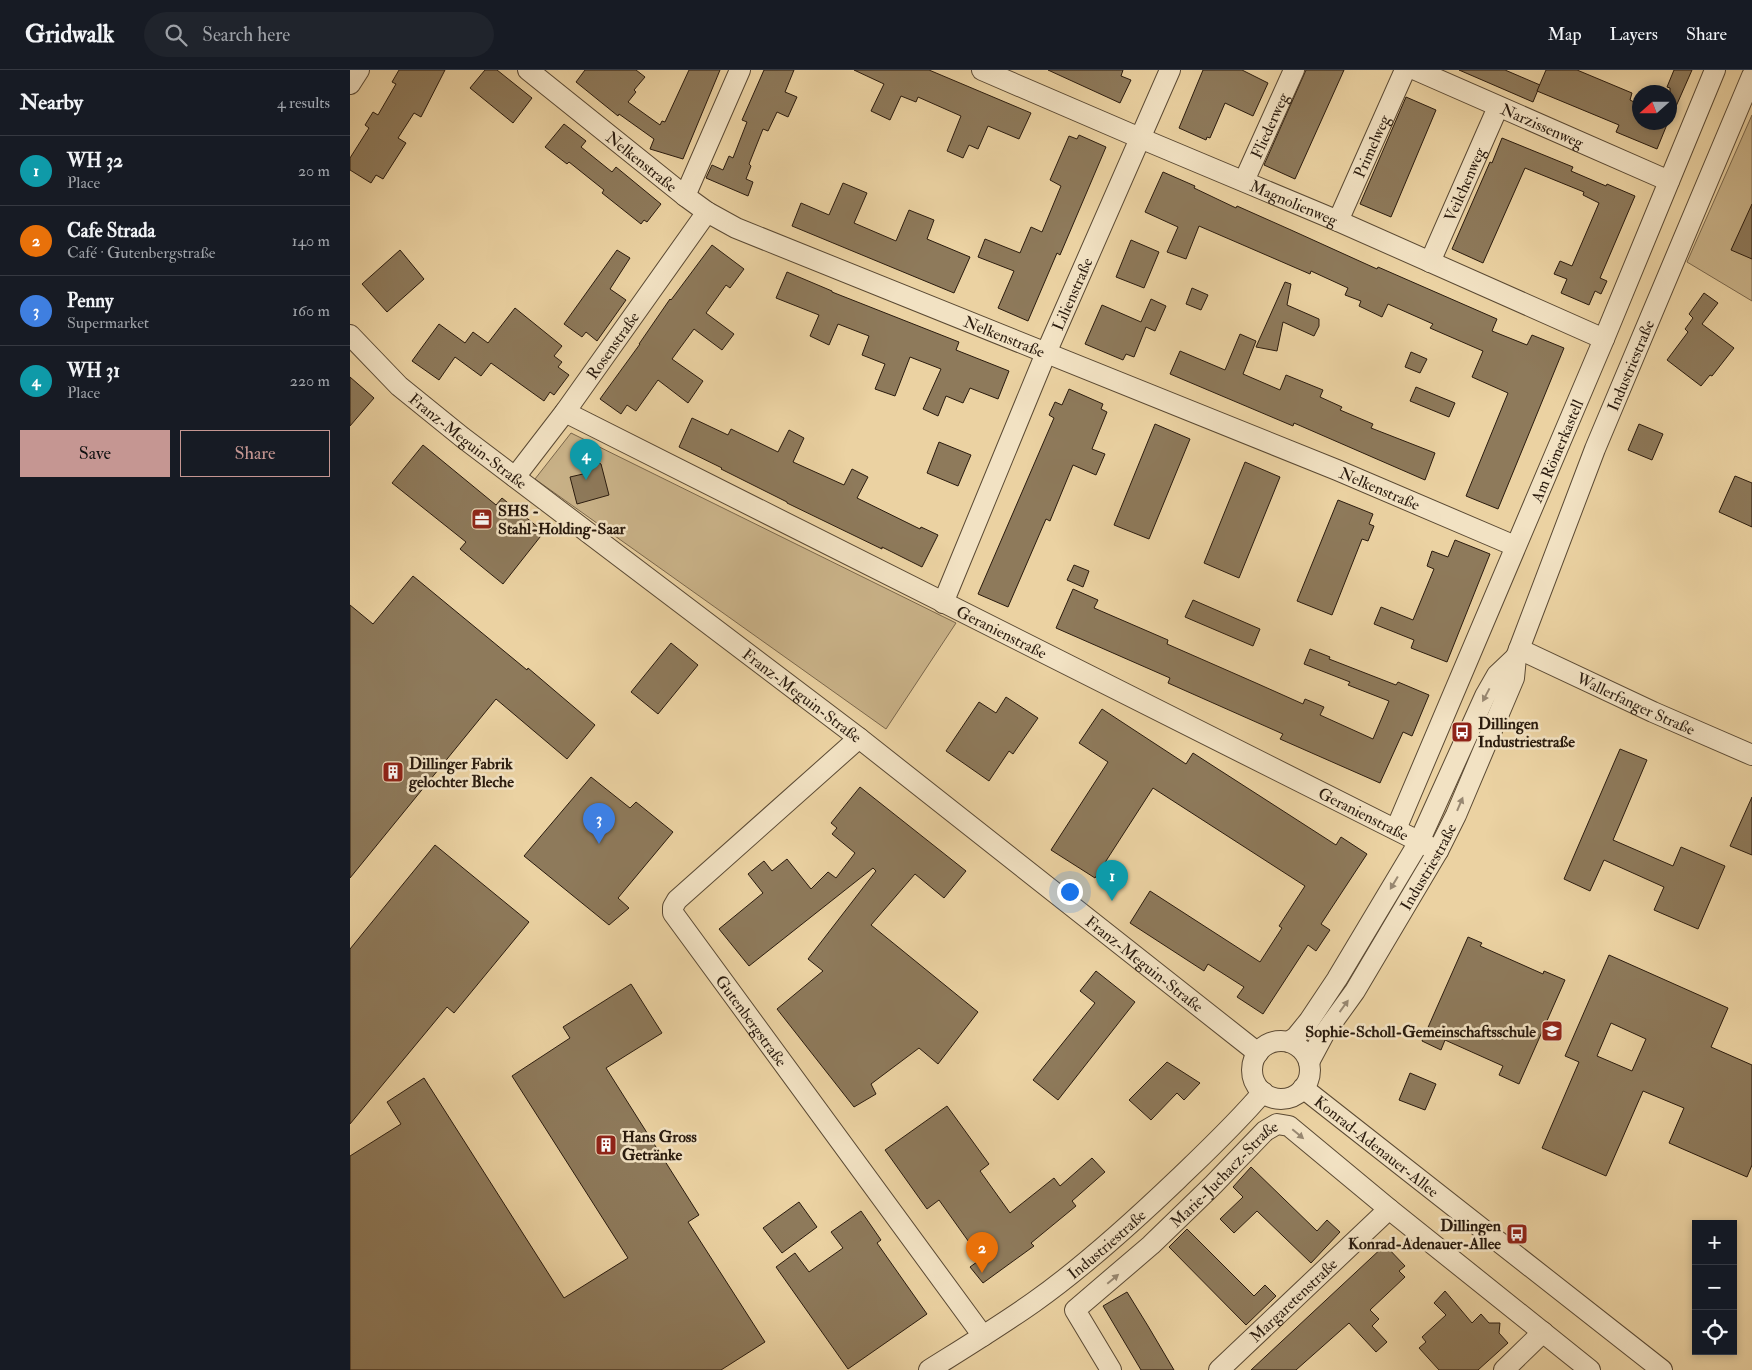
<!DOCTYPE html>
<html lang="en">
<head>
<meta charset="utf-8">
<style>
	body { margin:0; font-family:"IM FELL Double Pica",serif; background:#20242c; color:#f1f3f6 }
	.controls { position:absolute; right:15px; bottom:15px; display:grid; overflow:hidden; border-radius:0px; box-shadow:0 2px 8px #0003 }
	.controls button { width:45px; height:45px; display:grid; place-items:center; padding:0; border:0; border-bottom:1px solid #363941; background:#171b24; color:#f1f3f6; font:25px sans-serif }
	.compass { position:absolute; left:1282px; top:15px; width:45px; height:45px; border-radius:50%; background:#171b24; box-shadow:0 2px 8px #0003; rotate:249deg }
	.you { position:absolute; left:719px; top:821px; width:18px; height:18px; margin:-12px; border:4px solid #fff; border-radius:50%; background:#1a73e8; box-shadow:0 0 0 8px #1a73e833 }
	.badge { display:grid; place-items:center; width:32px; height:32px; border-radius:50%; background:#c59692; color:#fff; font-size:16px; font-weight:700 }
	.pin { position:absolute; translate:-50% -41px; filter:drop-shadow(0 1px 2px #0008) }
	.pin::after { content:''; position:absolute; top:26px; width:18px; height:15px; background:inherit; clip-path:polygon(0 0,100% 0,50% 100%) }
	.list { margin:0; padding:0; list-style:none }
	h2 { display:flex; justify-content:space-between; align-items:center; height:65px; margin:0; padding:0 20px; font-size:21px }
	h2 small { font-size:16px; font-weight:400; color:#9ea1a6 }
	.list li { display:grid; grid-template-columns:32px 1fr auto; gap:15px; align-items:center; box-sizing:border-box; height:70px; padding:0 20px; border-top:1px solid #363941 }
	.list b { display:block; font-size:19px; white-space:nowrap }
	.list p { margin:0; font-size:16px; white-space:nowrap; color:#9ea1a6 }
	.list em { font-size:16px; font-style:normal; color:#9ea1a6 }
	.actions { display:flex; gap:10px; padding:15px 20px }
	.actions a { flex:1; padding:11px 0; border:1px solid #c59692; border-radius:0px; text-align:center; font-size:18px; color:#c59692 }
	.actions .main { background:#c59692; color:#111 }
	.icon { flex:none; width:28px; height:28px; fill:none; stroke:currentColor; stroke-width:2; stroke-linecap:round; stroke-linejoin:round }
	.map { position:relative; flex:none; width:1402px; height:1300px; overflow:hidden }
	header { display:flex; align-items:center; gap:30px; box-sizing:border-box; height:70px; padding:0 25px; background:#171b24; border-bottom:1px solid #363941 }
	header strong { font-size:24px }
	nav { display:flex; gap:28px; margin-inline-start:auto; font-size:18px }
	.search { width:350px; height:45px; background:#20242c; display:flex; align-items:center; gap:12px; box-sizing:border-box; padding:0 18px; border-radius:28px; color:#9ea1a6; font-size:19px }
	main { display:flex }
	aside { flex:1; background:#171b24 }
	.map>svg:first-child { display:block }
</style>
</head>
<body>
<header>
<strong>Gridwalk</strong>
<div class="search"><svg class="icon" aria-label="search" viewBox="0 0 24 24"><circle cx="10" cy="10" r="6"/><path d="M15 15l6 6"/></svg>Search here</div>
<nav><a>Map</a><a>Layers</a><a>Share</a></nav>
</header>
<main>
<aside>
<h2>Nearby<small>4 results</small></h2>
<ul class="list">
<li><span class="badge" style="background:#0f9aa8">1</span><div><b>WH 32</b><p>Place</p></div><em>20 m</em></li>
<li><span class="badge" style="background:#e8710a">2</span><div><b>Cafe Strada</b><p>Café · Gutenbergstraße</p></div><em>140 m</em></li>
<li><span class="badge" style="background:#3f7fe0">3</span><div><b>Penny</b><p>Supermarket</p></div><em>160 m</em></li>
<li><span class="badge" style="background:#0f9aa8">4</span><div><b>WH 31</b><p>Place</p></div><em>220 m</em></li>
</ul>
<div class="actions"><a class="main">Save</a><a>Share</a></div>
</aside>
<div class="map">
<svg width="1402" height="1300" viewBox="0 0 1402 1300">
	<rect width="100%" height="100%" fill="#ebd2a2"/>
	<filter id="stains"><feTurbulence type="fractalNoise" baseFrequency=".004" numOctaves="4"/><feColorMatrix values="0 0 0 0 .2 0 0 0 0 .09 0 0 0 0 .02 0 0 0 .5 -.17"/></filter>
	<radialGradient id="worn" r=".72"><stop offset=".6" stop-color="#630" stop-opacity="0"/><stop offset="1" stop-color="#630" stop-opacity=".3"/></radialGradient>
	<g fill="#cab389" stroke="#7a674c">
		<path d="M1402,45V231L1337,192Z"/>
		<path d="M221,363L606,553L536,659L185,409Z"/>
	</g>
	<g fill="#8e7a5b" stroke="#2a1b0e" fill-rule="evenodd">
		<path d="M49,0H95L71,47L64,43L48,68L56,73L33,109L26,105L21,113L0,100V88L19,58L15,55L23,42L28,45L46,14L42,12Z"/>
		<path d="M135,0H147L182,28L163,53L120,18Z"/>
		<path d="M235,0H286L295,7L284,20L286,22L278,32L310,55L312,51L315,52L339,0H370L333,89L300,79L304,69L269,44L268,46L226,12Z"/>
		<path d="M414,0H444L435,22L447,27L438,47L427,42L418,61L413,59L399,94L401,96L396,109L403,112L398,126L356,108L362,95L373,100L379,86L383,88L397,52L392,50Z"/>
		<path d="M504,0H579L681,43L669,69L638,56L628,79L619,75L613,88L597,81L611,46L568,27L566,32L551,26L540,50L521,41L534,14Z"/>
		<path d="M698,0H773L771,6L781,10L770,33Z"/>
		<path d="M853,0H892L918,13L903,46L875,33L860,68L857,67L856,70L829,58Z"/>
		<path d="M956,0H994L945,109L914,95Z"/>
		<path d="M1109,0H1155L1190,15L1183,32Z"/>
		<path d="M1196,0H1227L1282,23L1280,30L1290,35V52H1318L1307,79L1266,62L1269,55L1187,21Z"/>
		<path d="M1324,0H1342L1320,50V18L1317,17Z"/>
		<path d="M1056,27L1086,40L1041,147L1010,134Z"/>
		<path d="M214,54L236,71L231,77L262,102L266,97L311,134L297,152L294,150L291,154L252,123L254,120L219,92L217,94L195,77Z"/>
		<path d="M729,65L756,77L710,185L707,183L678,251L648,238L664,201L628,187L635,169L670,183L681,157L692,162L711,116L700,110L719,66L727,69Z"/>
		<path d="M1152,68L1223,97L1221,101L1256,116L1257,114L1285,126L1250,208L1257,211L1251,224L1245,221L1239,235L1211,223L1217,209L1204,204L1210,191L1222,196L1249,133L1233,125L1234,122L1175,98L1133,193L1102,179L1140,92L1142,93Z"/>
		<path d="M813,102L845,116L844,118L886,138L887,136L941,160L1027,199L1028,197L1147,249L1142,261L1177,275L1182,265L1214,278L1148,439L1116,426L1158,323L1122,307L1133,281L1080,258L1083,254L1038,234L1032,247L1009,236L1011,231L995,225L998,218L961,201L960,204L849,156L836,189L817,182L828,157L795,142Z"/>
		<path d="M493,113L517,123L504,153L546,171L559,140L584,150L577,169L620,187L604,223L442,156L451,133L479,145Z"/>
		<path d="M1402,134V189L1381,180Z"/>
		<path d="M781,170L809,182L794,218L766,207Z"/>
		<path d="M362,175L394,199L380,218L376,215L356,243L384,264L372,280L344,259L322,289L353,311L338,333L308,310L286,341L277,335L271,344L250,329L290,274H289L320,229L321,230Z"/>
		<path d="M50,180L74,209L37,242L12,214Z"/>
		<path d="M267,180L280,188L260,219L276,230L247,271L236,262L232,267L214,254Z"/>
		<path d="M437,202L482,221V222L609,272L606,280L659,301L648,329L620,318L613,333L596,326L588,346L573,339L591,299L560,287L545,326L525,319L535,294L512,285L519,266L488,254L479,275L460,266L469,245L426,228Z"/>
		<path d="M935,212L941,214L937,235L969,249V256L964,266L933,252L927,281L906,277Z"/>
		<path d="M842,218L858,225L851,240L836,234Z"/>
		<path d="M1354,223L1368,233L1352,254L1384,278L1362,306L1360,305L1351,316L1317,290L1338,262L1335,259L1343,248L1339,244Z"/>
		<path d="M801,229L816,236L805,261L796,257L784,287L776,284L773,290L735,274L752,235L791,252Z"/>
		<path d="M165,238L212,276L204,286L212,292L208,297L219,305L204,325L200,322L194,331L141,293L131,306L105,287L89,310L62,291L89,254L115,273L123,262L138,273Z"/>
		<path d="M890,264L906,271L893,304L930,320L936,305L973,320L970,327L992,337L990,340L1023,354L1021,358L1085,383L1075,410L944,353L943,356L820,304L830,281L875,300Z"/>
		<path d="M1061,282L1077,289L1070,303L1055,297Z"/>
		<path d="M0,307L24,328L0,356Z"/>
		<path d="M1066,317L1105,333L1099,347L1060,331Z"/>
		<path d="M719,319L753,334L751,339L757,342L742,379L755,384L746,405L723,395L700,451L696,449L658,537L628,524L704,348L699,345L705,332L712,335Z"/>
		<path d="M342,348L378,365L381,359L428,382L439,360L454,368L443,392L494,415L502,399L518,407L507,428L570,459L571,457L588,465L572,497L532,477V479L437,433V432L371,399L372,398L329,377Z"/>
		<path d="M805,354L840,369L799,469L764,455Z"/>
		<path d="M1289,354L1313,364L1302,390L1278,380Z"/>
		<path d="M589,372L621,385L608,416L577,403Z"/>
		<path d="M73,375L146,435L152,428L194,462L153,514L110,479L116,472L42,413Z"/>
		<path d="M238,387L251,394L259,425L227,434L220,407L233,404Z"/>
		<path d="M895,392L930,407L889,508L854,493Z"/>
		<path d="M1385,406L1402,413V457L1369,442Z"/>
		<path d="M988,430L1023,444L1019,454L1024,456L1018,471L1012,469L982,545L947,531Z"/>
		<path d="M1105,470L1140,484L1097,592L1061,578L1064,570L1024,554L1031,537L1063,550L1084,499L1077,496L1082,481L1098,487Z"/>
		<path d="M724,495L739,501L733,517L717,510Z"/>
		<path d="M63,506L177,600L178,598L245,655L217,689L146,629L0,808V535L23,554Z"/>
		<path d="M723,519L748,530L744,538L818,570L817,574L906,613L953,634L955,629L974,637L970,645L1023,669L1039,631L998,615L1000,612L954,594L960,579L980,587L979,589L1046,615L1048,612L1079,625L1062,666L1053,662L1030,713L930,669L933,664L818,613L820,608L706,558Z"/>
		<path d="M843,530L910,559L903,576L835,547Z"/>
		<path d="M321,573L348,595L308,644L281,622Z"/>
		<path d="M656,627L688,648L663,684L659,681L639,711L596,681L629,632L646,643Z"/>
		<path d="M752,639L836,694L843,683L986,775L991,767L1017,784L971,854L980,860L966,881L958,875L913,944L887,927L894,917L858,894L854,901L780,853L800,821L910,892L932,858L929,856L955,816L803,718L745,808L701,780L758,692L729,673Z"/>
		<path d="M1270,679L1297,690L1263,770L1323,796L1331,777L1375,796L1348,859L1304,840L1314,817L1254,790L1240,821L1214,809Z"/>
		<path d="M241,707L280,738L286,732L323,762L268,828L279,838L259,855L174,786Z"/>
		<path d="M510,717L616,801L594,828L565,804L521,855L628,942L588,994L569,978L521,1014L526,1024L504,1037L427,939L473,901L458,889L526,801L523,798L399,896L369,859L413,823L398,804L414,791L422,801L437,789L461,819L478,802L486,808L505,783L482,764L487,758L481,753Z"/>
		<path d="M1402,727V785L1380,776Z"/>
		<path d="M85,775L179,852L104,943L97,937L0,1054V879Z"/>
		<path d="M1118,867L1132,873L1130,876L1193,904L1194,901L1215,910L1169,1014L1149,1005L1153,996L1095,970L1091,980L1072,971Z"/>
		<path d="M1259,885L1378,938L1361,977L1402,995V1095L1397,1107L1319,1073L1334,1038L1293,1021L1256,1106L1192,1078L1229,992L1215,986ZM1261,953L1296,969L1282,1001L1247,986Z"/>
		<path d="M746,901L785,932L708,1030L683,1010L745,933L730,921Z"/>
		<path d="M281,914L312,963L256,998L349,1145L338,1152L415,1272L371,1300H0V1086L51,1054L37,1032L74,1008L214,1228L278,1188L162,1006L220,968L213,957Z"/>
		<path d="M817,992L850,1013L834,1030L827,1023L801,1050L779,1030Z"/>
		<path d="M1060,1003L1086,1014L1075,1040L1049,1030Z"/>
		<path d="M597,1036L639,1094L630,1101L660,1143L704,1108L710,1116L742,1088L755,1102L722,1131L726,1136L681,1173L684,1176L633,1213L620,1197L631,1189L589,1130L577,1139L535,1080Z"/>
		<path d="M901,1097L967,1161L977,1150L990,1162L961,1193L907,1141L884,1163L870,1149L893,1127L883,1117Z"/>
		<path d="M449,1132L467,1157L432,1183L413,1158Z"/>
		<path d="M511,1141L531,1170L527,1173L577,1244L498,1299L426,1197L445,1183L459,1202L493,1178L481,1162Z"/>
		<path d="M837,1159L904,1226L915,1215L926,1226L896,1255L819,1177Z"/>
		<path d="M1035,1175L1055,1196L1049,1201L1055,1207L1020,1240L1029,1249L1022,1256L1037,1272L1026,1282L999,1253L946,1300H901Z"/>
		<path d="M1095,1221L1122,1253L1131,1244L1139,1253H1150L1149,1263L1158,1273L1128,1300H1089L1069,1278L1076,1272L1072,1267L1096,1245L1084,1233Z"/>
		<path d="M777,1222L798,1256L824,1300H791L753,1236Z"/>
	</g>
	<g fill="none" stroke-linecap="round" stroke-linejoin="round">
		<g stroke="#5a4933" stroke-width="22">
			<g id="minor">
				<path id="s1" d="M178,0L335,126L357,142L386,158L987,400L1165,476"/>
				<path id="s2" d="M632,0L790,68L988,151L1254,269"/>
				<path id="s3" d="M1066,0L1319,111"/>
				<path d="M0,14L9,0"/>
				<path id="s4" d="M894,111L944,0"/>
				<path d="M335,126L390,0"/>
				<path id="s5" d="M988,151L1055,0"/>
				<path id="s6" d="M1080,192L1148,37"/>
				<path id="s7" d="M0,265L49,316L112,367L509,668L908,983"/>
				<path id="s8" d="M215,342L1088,781"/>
				<path id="s9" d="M165,407L215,342L357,142"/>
				<path id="s10" d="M593,533L696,283L820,0"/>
				<path id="s11" d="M1169,579L1303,642L1402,685"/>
				<path id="s12" d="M509,668L327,830L323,837V843L633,1266"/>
				<path id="s13" d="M1046,759L1254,269L1365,0"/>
				<circle cx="931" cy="1000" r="29"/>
				<path d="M939,972L946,967L959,951L987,909L1069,772L1135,626L1147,605L1166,587"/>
				<path id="s14" d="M959,992L974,964L1005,921L1088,781L1106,745L1164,608L1166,587L1245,379L1402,6"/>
				<path id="s15" d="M953,1018L1312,1300"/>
				<path id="s16" d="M579,1300C614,1278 650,1256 684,1232C735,1196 783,1152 828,1109C857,1081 887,1053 913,1022"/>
				<path id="s17" d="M761,1300L725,1240L801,1175L863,1115L915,1061L927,1054L939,1056L1039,1139L1240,1300"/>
				<path id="s18" d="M869,1300L1039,1139"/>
				<path d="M1154,1300L1193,1262"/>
			</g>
		</g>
		<use href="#minor" stroke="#f2e2c3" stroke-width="20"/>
	</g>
	<defs><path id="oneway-solid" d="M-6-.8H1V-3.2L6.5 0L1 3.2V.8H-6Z" transform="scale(1.25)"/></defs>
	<g fill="#988872">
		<use href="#oneway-solid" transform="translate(1136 625) rotate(118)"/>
		<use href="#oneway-solid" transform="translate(1110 734) rotate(-67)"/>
		<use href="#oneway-solid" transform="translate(1044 813) rotate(121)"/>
		<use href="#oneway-solid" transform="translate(994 936) rotate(-54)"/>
		<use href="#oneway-solid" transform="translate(948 1064) rotate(40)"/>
		<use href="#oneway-solid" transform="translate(763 1209) rotate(-40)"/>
	</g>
	<defs>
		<g id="office-square" transform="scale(1.125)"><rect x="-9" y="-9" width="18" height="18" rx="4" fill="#8f2418" stroke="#f2e2c3"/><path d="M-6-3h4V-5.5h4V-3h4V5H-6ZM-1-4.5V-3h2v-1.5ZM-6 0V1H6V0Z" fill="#fff"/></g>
		<g id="bus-square" transform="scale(1.125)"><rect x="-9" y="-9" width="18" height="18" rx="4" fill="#8f2418" stroke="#f2e2c3"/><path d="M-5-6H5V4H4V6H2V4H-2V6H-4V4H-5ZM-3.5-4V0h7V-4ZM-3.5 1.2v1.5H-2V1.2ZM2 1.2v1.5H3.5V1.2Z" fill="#fff"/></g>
		<g id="building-square" transform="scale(1.125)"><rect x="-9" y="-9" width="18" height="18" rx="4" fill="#8f2418" stroke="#f2e2c3"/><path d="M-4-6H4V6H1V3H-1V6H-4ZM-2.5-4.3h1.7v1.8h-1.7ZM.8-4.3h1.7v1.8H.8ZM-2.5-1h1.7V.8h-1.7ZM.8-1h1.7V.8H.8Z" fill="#fff"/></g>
		<g id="school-square" transform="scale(1.125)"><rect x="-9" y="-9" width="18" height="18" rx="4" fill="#8f2418" stroke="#f2e2c3"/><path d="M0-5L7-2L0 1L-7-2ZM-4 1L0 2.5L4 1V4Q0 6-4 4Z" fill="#fff"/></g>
	</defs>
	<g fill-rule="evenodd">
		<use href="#office-square" x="132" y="449"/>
		<use href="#bus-square" x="1112" y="662"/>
		<use href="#building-square" x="43" y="702"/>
		<use href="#school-square" x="1202" y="961"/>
		<use href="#building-square" x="256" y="1075"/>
		<use href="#bus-square" x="1167" y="1164"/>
	</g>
	<g text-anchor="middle" stroke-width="5" stroke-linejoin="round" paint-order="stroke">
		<g font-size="16" fill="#2a1b0e" stroke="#f2e2c3">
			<text dy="6" stroke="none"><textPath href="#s4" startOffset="61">Fliederweg</textPath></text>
			<text dy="6" stroke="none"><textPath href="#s3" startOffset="138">Narzissenweg</textPath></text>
			<text dy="6" stroke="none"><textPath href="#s5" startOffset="82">Primelweg</textPath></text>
			<text dy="6" stroke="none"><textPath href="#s1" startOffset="146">Nelkenstraße</textPath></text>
			<text dy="6" stroke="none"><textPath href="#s6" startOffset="85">Veilchenweg</textPath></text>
			<text dy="6" stroke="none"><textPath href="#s2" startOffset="339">Magnolienweg</textPath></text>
			<text dy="6" stroke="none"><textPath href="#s10" startOffset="335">Lilienstraße</textPath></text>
			<text dy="6" stroke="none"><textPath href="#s1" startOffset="551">Nelkenstraße</textPath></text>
			<text dy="6" stroke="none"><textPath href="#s9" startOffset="164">Rosenstraße</textPath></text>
			<text dy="6" stroke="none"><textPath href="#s14" startOffset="771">Industriestraße</textPath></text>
			<text dy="6" stroke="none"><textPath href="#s7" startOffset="159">Franz-Meguin-Straße</textPath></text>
			<text dy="6" stroke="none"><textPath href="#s13" startOffset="411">Am Römerkastell</textPath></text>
			<text dy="6" stroke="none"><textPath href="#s1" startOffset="956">Nelkenstraße</textPath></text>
			<text dy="6" stroke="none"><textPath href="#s8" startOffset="489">Geranienstraße</textPath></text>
			<text dy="6" stroke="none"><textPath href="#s7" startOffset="579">Franz-Meguin-Straße</textPath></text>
			<text dy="6" stroke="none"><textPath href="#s11" startOffset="129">Wallerfanger Straße</textPath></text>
			<text dy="6" stroke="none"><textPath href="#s8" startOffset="894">Geranienstraße</textPath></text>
			<text dy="6" stroke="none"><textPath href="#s14" startOffset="229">Industriestraße</textPath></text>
			<text dy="6" stroke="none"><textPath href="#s7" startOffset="1014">Franz-Meguin-Straße</textPath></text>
			<text dy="6" stroke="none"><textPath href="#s12" startOffset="391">Gutenbergstraße</textPath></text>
			<text dy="6" stroke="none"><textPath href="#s15" startOffset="94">Konrad-Adenauer-Allee</textPath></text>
			<text dy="6" stroke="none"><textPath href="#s17" startOffset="272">Marie-Juchacz-Straße</textPath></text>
			<text dy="6" stroke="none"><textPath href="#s16" startOffset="218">Industriestraße</textPath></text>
			<text dy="6" stroke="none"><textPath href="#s18" startOffset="102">Margaretenstraße</textPath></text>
		</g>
		<g font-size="16" font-weight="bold" fill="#2a1b0e" stroke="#f2e2c3" text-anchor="start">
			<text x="148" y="446">SHS -<tspan x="148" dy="18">Stahl-Holding-Saar</tspan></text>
			<text x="1128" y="659">Dillingen<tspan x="1128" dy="18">Industriestraße</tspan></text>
			<text x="59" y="699">Dillinger Fabrik<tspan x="59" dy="18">gelochter Bleche</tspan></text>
			<text x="1186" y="967" text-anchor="end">Sophie-Scholl-Gemeinschaftsschule</text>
			<text x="272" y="1072">Hans Gross<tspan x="272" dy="18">Getränke</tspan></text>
			<text x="1151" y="1161" text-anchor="end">Dillingen<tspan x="1151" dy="18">Konrad-Adenauer-Allee</tspan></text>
		</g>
	</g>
	<rect width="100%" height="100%" filter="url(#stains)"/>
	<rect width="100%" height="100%" fill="url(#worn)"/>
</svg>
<div class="controls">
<button>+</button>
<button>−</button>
<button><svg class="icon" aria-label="locate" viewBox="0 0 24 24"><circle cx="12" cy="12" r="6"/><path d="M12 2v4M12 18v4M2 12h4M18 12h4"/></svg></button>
</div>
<svg class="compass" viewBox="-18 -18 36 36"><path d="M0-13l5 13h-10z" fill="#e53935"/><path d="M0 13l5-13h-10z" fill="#9ea1a6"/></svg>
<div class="you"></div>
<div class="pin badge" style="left:762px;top:831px;background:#0f9aa8">1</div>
<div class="pin badge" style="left:632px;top:1203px;background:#e8710a">2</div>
<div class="pin badge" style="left:249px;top:774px;background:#3f7fe0">3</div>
<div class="pin badge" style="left:236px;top:410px;background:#0f9aa8">4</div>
</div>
</main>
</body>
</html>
